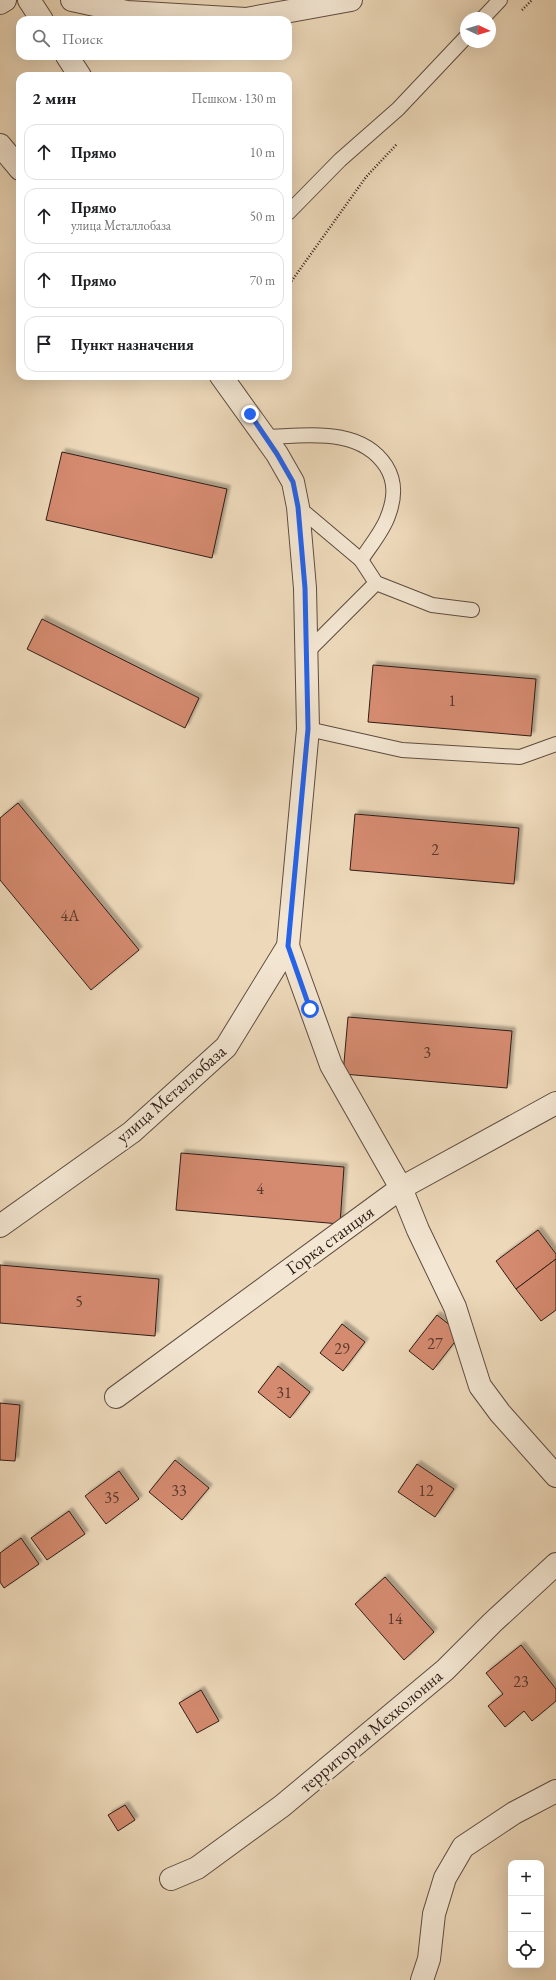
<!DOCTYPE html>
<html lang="ru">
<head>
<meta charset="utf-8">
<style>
	body { margin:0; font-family:"EB Garamond",serif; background:#f6f6f6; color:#202124 }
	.controls { position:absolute; right:12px; bottom:12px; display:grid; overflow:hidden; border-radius:8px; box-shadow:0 4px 16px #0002 }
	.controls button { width:36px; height:36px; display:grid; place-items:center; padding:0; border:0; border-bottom:1px solid #e0e0e0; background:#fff; color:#202124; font:20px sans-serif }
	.compass { position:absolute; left:460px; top:12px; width:36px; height:36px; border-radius:50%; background:#fff; box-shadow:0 4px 16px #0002; rotate:94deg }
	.stop { position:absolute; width:12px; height:12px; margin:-9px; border:3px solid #2563eb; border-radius:50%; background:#fff }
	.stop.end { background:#2563eb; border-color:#fff; box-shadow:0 1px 4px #0008 }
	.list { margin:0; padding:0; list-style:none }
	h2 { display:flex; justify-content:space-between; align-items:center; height:52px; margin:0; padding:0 16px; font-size:17px }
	h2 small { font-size:13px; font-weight:400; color:#757577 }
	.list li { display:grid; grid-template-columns:26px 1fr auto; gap:12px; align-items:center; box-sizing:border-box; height:56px; margin:0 8px 8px; padding:0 8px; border:1px solid #e0e0e0; border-radius:12px }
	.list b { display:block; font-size:15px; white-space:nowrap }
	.list p { margin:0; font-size:13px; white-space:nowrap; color:#757577 }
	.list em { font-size:13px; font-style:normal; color:#757577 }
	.icon { flex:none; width:22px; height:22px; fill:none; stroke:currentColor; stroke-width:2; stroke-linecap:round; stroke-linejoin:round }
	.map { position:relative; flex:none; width:556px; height:1980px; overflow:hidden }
	.search { position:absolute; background:#fff; box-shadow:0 4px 16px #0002; left:16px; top:16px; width:276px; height:44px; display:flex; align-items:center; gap:10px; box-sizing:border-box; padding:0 14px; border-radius:12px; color:#757577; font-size:15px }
	.panel { position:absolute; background:#fff; box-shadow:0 4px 16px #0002; left:16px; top:72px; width:276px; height:308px; border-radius:12px }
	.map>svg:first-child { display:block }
</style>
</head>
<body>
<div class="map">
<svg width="556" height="1980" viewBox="0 0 556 1980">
	<defs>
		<filter id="shadow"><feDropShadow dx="3.5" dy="-3.5" stdDeviation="1" flood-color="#0004"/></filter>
	</defs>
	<rect width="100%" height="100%" fill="#edd9ba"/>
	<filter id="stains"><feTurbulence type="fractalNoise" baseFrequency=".005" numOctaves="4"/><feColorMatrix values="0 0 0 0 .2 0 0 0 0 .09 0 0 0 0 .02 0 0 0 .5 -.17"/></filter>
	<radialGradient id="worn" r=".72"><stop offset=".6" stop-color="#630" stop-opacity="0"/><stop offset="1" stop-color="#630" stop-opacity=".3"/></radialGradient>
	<g fill="#d58b70" stroke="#2f1d17" filter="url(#shadow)">
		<path d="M62,452L227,489L212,558L46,520Z"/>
		<path d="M42,619L199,698L185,728L27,649Z"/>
		<path d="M373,665L536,679L531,736L368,722Z"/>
		<path d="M18,803L139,950L91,990L0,880V818Z"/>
		<path d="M355,814L519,828L514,884L350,870Z"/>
		<path d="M348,1017L512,1031L507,1088L343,1074Z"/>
		<path d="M181,1153L344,1167L340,1224L176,1210Z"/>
		<path d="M538,1230L556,1254V1259L516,1289L496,1261Z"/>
		<path d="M556,1259V1310L541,1321L516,1289Z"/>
		<path d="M0,1265L159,1279L155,1336L0,1323Z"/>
		<path d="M437,1315L461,1334L433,1370L409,1351Z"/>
		<path d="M342,1324L365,1342L343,1371L320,1353Z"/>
		<path d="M278,1366L310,1392L290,1418L258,1392Z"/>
		<path d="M0,1403L20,1405L15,1461L0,1460Z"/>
		<path d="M175,1460L209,1488L182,1520L149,1492Z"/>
		<path d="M417,1464L454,1489L435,1517L398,1492Z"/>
		<path d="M119,1471L139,1499L106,1524L85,1496Z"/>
		<path d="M69,1511L85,1534L47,1560L31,1538Z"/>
		<path d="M21,1538L39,1564L4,1588L0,1582V1553Z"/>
		<path d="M385,1577L434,1632L404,1660L355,1604Z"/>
		<path d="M521,1645L556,1689V1701L532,1721L524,1711L505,1727L488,1706L503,1694L486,1673Z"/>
		<path d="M201,1690L219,1721L197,1733L179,1703Z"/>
		<path d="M125,1805L135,1820L118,1831L108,1815Z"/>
	</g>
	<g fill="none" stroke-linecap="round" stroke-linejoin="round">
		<g stroke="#5e4c40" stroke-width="16">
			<g id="lane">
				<path d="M483,18L500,0"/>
				<path d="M288,213L340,160L398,109L466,37"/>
				<path d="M265,437C306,436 360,426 386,466C396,482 395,498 388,516C383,531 370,546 361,560"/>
				<path d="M298,507L361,560L376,583L432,605L472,610"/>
				<path d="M307,652L376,583"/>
				<path d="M308,729L402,750L520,757L556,744"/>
			</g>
		</g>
		<g stroke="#5e4c40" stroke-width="24">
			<g id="street">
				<path d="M29,0L42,20"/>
				<path d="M72,0L127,12L246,19L351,0"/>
				<path d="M0,3L5,0"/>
				<path d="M67,56L80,76"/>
				<path d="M0,145L20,169"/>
				<path d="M288,946L331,1065L401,1188L418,1230L455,1307L480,1386L500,1413L556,1476"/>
				<path d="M0,1226L132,1132L226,1047L288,946L308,729L305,588L298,507L293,482L277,454L221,376"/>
				<path d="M116,1397L401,1188L556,1103"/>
				<path d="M171,1879L197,1868L282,1806L445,1670L493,1622L556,1564"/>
				<path d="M422,1980L429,1959L434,1914L445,1878L463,1847L514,1813L556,1791"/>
			</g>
		</g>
		<g stroke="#2f1d17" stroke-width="2.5" stroke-dasharray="1 2" stroke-linecap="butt">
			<path d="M522,10L532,0"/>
			<path d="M288,286L366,177L397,144"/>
		</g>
		<use href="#lane" stroke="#f3e6d2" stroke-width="14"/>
		<use href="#street" stroke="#f3e6d2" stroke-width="22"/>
	</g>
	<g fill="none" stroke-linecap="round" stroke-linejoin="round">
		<path stroke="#2563eb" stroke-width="5" d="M250,414L277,454L293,482L298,507L305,588L308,729L288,946L310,1009"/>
	</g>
	<g text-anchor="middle" stroke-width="4" stroke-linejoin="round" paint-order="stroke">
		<g font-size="16" fill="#58382d">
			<text x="452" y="706">1</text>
			<text x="435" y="855">2</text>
			<text x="70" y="921">4А</text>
			<text x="427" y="1058">3</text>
			<text x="260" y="1194">4</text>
			<text x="79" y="1307">5</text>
			<text x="435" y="1349">27</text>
			<text x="342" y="1354">29</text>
			<text x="284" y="1398">31</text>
			<text x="179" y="1496">33</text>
			<text x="426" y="1496">12</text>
			<text x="112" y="1503">35</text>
			<text x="395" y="1624">14</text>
			<text x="521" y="1687">23</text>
		</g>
		<g font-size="18" fill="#2f1d17" stroke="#f3e6d2">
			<text transform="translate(171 1094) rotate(-41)" y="6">улица Металлобаза</text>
			<text transform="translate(330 1240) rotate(-36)" y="6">Горка станция</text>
			<text transform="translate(371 1731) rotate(-40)" y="6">территория Мехколонна</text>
		</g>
	</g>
	<rect width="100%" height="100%" filter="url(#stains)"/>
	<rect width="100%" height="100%" fill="url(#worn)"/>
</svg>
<div class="controls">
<button>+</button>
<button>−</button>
<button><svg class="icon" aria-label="locate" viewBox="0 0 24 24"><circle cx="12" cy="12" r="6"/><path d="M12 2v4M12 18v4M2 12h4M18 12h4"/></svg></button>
</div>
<svg class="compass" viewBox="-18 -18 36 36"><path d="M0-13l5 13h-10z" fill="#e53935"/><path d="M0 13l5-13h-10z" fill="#757577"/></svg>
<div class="stop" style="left:310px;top:1009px"></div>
<div class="stop end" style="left:250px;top:414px"></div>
<div class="search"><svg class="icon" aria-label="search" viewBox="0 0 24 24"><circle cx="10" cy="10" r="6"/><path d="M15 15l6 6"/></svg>Поиск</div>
<section class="panel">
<h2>2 мин<small>Пешком · 130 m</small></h2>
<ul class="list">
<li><svg class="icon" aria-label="ahead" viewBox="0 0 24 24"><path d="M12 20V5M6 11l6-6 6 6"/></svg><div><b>Прямо</b></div><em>10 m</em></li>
<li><svg class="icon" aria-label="ahead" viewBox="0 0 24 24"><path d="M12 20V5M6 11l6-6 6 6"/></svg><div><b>Прямо</b><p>улица Металлобаза</p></div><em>50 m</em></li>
<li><svg class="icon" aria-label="ahead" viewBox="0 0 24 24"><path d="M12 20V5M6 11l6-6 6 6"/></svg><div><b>Прямо</b></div><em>70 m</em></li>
<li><svg class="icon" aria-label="arrive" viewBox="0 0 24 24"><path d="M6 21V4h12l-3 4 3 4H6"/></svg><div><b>Пункт назначения</b></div></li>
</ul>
</section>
</div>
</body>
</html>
